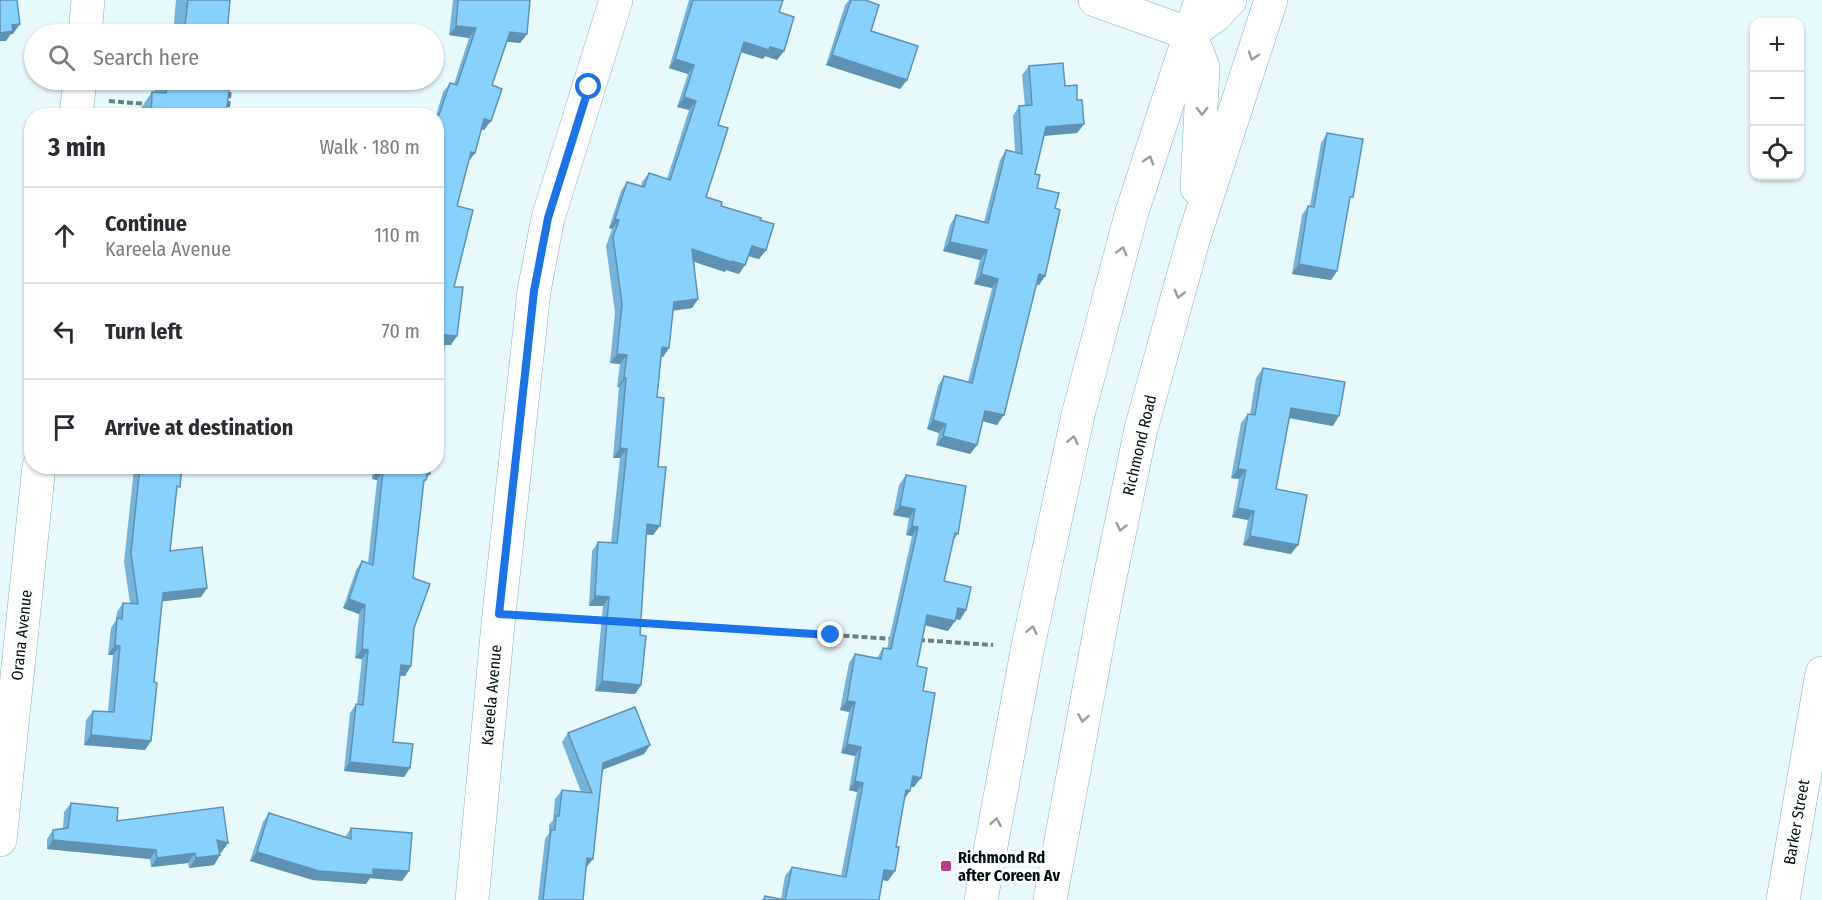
<!DOCTYPE html>
<html lang="en">
<head>
<meta charset="utf-8">
<style>
	body { margin:0; font-family:"Fira Sans Condensed",sans-serif; background:#f7f7f7; color:#2b2b33 }
	.controls { position:absolute; right:18px; top:18px; display:grid; overflow:hidden; border-radius:12px; box-shadow:0 2px 4px #0004 }
	.controls button { width:54px; height:54px; display:grid; place-items:center; padding:0; border:0; border-bottom:2px solid #e1e1e2; background:#fff; color:#2b2b33; font:30px sans-serif }
	.stop { position:absolute; width:18px; height:18px; margin:-14px; border:4px solid #1a73e8; border-radius:50%; background:#fff }
	.stop.end { background:#1a73e8; border-color:#fff; box-shadow:0 2px 6px #0008 }
	.list { margin:0; padding:0; list-style:none }
	h2 { display:flex; justify-content:space-between; align-items:center; height:78px; margin:0; padding:0 24px; font-size:26px }
	h2 small { font-size:20px; font-weight:400; color:#7c7c81 }
	.list li { display:grid; grid-template-columns:39px 1fr auto; gap:18px; align-items:center; box-sizing:border-box; height:96px; padding:0 24px; border-top:2px solid #e1e1e2 }
	.list b { display:block; font-size:22px; white-space:nowrap }
	.list p { margin:0; font-size:20px; white-space:nowrap; color:#7c7c81 }
	.list em { font-size:20px; font-style:normal; color:#7c7c81 }
	.icon { flex:none; width:33px; height:33px; fill:none; stroke:currentColor; stroke-width:2; stroke-linecap:round; stroke-linejoin:round }
	.map { position:relative; flex:none; width:1822px; height:900px; overflow:hidden }
	.search { position:absolute; background:#fff; box-shadow:0 2px 4px #0004; left:24px; top:24px; width:420px; height:66px; display:flex; align-items:center; gap:15px; box-sizing:border-box; padding:0 21px; border-radius:33px; color:#7c7c81; font-size:22px }
	.panel { position:absolute; background:#fff; box-shadow:0 2px 4px #0004; left:24px; top:108px; width:420px; height:366px; border-radius:24px }
	.map>svg:first-child { display:block }
</style>
</head>
<body>
<div class="map">
<svg width="1822" height="900" viewBox="0 0 1822 900">
	<rect width="100%" height="100%" fill="#e8f9fd"/>
	<g fill="none" stroke-linecap="round" stroke-linejoin="round">
		<g stroke="#86b0b8" stroke-width="34">
			<g id="street">
				<path d="M1095,0L1190,34"/>
				<path d="M85,34L88,0"/>
				<path d="M76,116L80,80"/>
				<path d="M0,840L39,466"/>
				<path d="M472,900L499,614L534,291L548,218L616,0"/>
				<path d="M1783,900L1822,673"/>
			</g>
		</g>
		<g stroke="#86b0b8" stroke-width="34">
			<g id="highway">
				<path d="M1190,34L1203,67L1197,188"/>
				<path d="M1190,34L1216,15L1230,0"/>
				<path d="M981,900L1027,651L1078,415L1131,215L1201,0"/>
				<path d="M1050,900L1107,592L1141,429L1194,237L1271,0"/>
			</g>
		</g>
		<g stroke="#6e7d81" stroke-width="4" stroke-dasharray="6 3" stroke-linecap="butt">
			<path d="M109,101L147,104"/>
			<path d="M227,116L231,80"/>
			<path d="M530,616L606,621"/>
			<path d="M637,622L893,639"/>
			<path d="M919,640L993,645"/>
		</g>
		<use href="#street" stroke="#fff" stroke-width="33"/>
		<use href="#highway" stroke="#fff" stroke-width="33"/>
	</g>
	<g fill="#75b3da">
		<path d="M176,0H230L227,34H173Z"/>
		<path d="M453,0H530L527,34L520,43L507,42L492,85L484,130L481,129L468,162L457,206L454,287L451,345H444L440,382L437,386L436,393V116L443,92L450,83L454,84L469,38L449,35Z"/>
		<path d="M689,0H783L779,12L777,60L765,56L763,59L741,52L718,125L706,197L721,206L760,220L766,250L759,259L748,256L739,274L726,270L725,272L693,261L698,299L692,308L673,311L669,348L663,357H661L657,397L658,467L653,535L646,534L640,635L641,685L635,694L595,691L603,606H589L592,551L598,542L611,543L620,458H613L619,387H617L620,364L610,363L615,313L606,246L612,229L609,228L621,191L627,182L641,186L642,182L649,173L667,179L689,110L677,107L688,74L669,68Z"/>
		<path d="M849,0H865L871,31L907,80L900,89L826,65L845,5Z"/>
		<path d="M1029,66L1065,86L1077,100L1084,124L1077,133L1044,136L1035,174L1037,188L1055,208L1045,276L1039,285H1036L997,425L982,421L977,445L970,454L936,445L939,433L927,429L938,386L944,376L968,382L992,288L974,284L980,260L943,251L950,225L956,215L984,222L1000,160L1006,150L1015,152L1013,116L1019,106H1025L1022,75Z"/>
		<path d="M156,80H230L226,116H139V111L152,92H155Z"/>
		<path d="M1327,133L1349,202L1337,271L1331,280L1292,274L1302,215L1308,206H1310L1321,143Z"/>
		<path d="M1263,368L1333,426L1289,418L1276,489L1291,554L1243,545L1248,520L1232,517L1239,479L1231,478L1241,423L1248,414H1250L1256,378Z"/>
		<path d="M136,466H182L177,491L170,551L207,588L201,597L162,601L154,682L151,741L145,750L84,745L86,720L93,711L108,712L113,655H108L111,628L116,620L117,612L123,603H130L124,562L134,469Z"/>
		<path d="M373,466H430V474L423,484L413,578L414,628L411,666L405,676L400,675L393,742L410,768L404,777L344,771L350,713L356,704H357L362,659L355,658L359,614L343,608L356,570L362,561L368,563L377,480L372,479Z"/>
		<path d="M906,475L958,534L953,540L944,581L966,610L960,620L956,619L955,621L948,631L925,625L917,666L923,691L914,787H910V791L904,799L888,881L882,880L879,900H762L765,896L781,899L785,876L792,867L841,876L857,792L849,790L855,756L841,753L849,712L840,710L849,663L855,654L877,658L883,648L887,649L912,536L906,535L909,518L893,515L899,485Z"/>
		<path d="M568,733L650,745L644,754L602,770L586,868L583,900H538L545,839L549,833V825L553,820L555,799L562,790L581,792L562,742Z"/>
		<path d="M71,803L117,821L223,807L221,853L220,852V855L214,865L189,868L188,863L151,867L150,859L47,849V839L53,830L63,828L64,812Z"/>
		<path d="M269,813L345,837L351,828L402,881L370,878L366,884L313,880L250,861L263,822Z"/>
	</g>
	<g fill="#5f92b2">
		<path d="M20,24L13,34H11L6,41H0V33L12,25Z"/>
		<path d="M456,26L476,28L469,38L449,35Z"/>
		<path d="M510,32L527,34L520,43L503,41Z"/>
		<path d="M744,42L770,47L784,51L777,60L765,56L763,59L737,51Z"/>
		<path d="M832,55L907,80L900,89L826,65Z"/>
		<path d="M675,59L694,65L688,74L669,68Z"/>
		<path d="M684,97L696,101L689,110L677,107Z"/>
		<path d="M484,119L491,121L484,130L477,128Z"/>
		<path d="M1084,124L1077,133L1040,136L1046,127Z"/>
		<path d="M471,152L475,153L468,162Z"/>
		<path d="M615,219L619,220L612,229L609,228Z"/>
		<path d="M950,242L987,250L980,260L943,251Z"/>
		<path d="M752,246L766,250L759,259L745,255Z"/>
		<path d="M692,249L732,261L745,265L739,274L726,270L725,272L685,259Z"/>
		<path d="M1299,264L1337,271L1331,280L1292,274Z"/>
		<path d="M981,274L998,279L992,288L974,284Z"/>
		<path d="M1039,274L1045,276L1039,285L1033,284Z"/>
		<path d="M698,299L692,308L667,311L674,302Z"/>
		<path d="M445,335L457,336L451,345L438,344Z"/>
		<path d="M662,347L669,348L663,357H656Z"/>
		<path d="M617,354L627,355L620,364L610,363Z"/>
		<path d="M624,378H626L619,387H617Z"/>
		<path d="M1291,408L1339,416L1333,426L1284,417Z"/>
		<path d="M985,411L1004,415L997,425L978,420Z"/>
		<path d="M933,420L946,424L939,433L927,429Z"/>
		<path d="M943,436L977,445L970,454L936,445Z"/>
		<path d="M620,448L627,449L620,458H613Z"/>
		<path d="M1238,469L1246,470L1239,479L1231,478Z"/>
		<path d="M378,470L383,471L377,480L372,479Z"/>
		<path d="M900,506L915,509L909,518L893,515Z"/>
		<path d="M1238,508L1254,511L1248,520L1232,517Z"/>
		<path d="M647,524L660,526L653,535L640,534Z"/>
		<path d="M912,526L918,527L912,536L906,535Z"/>
		<path d="M1250,536L1298,545L1291,554L1243,545Z"/>
		<path d="M207,588L201,597L157,602L163,593Z"/>
		<path d="M595,596L609,597L603,606H589Z"/>
		<path d="M349,599L365,605L359,614L343,608Z"/>
		<path d="M958,608L966,610L960,620L951,618Z"/>
		<path d="M927,615L955,621L948,631L920,624Z"/>
		<path d="M115,645L120,646L113,655H108Z"/>
		<path d="M362,649L368,650L362,659L355,658Z"/>
		<path d="M401,665L411,666L405,676L394,675Z"/>
		<path d="M602,681L641,685L635,694L595,691Z"/>
		<path d="M847,701L855,702L849,712L840,710Z"/>
		<path d="M91,735L151,741L145,750L84,745Z"/>
		<path d="M847,744L861,747L855,756L841,753Z"/>
		<path d="M650,745L644,754L596,772L603,763Z"/>
		<path d="M350,762L410,768L404,777L344,771Z"/>
		<path d="M913,776L921,778L914,787L906,786Z"/>
		<path d="M855,781L863,783L857,792L849,790Z"/>
		<path d="M906,790L910,791L903,800Z"/>
		<path d="M53,840L156,850L150,859L47,849Z"/>
		<path d="M217,840L228,843L221,853L211,849Z"/>
		<path d="M257,852L373,869L409,871L402,881L370,878L366,884L313,880L250,861Z"/>
		<path d="M195,853L188,863L151,867L157,858Z"/>
		<path d="M220,855L214,865L189,868L196,858Z"/>
		<path d="M587,858L593,859L586,868Z"/>
		<path d="M884,870L895,871L888,881L878,879Z"/>
	</g>
	<g fill="#88d0fe" stroke="#5f92b2" stroke-width="1.5">
		<path d="M0,0H17L20,24L12,25L13,31L0,33Z"/>
		<path d="M188,0H230L227,34H184Z"/>
		<path d="M458,0H530L527,34L510,32L492,85L502,89L491,121L484,119L475,153L471,152L457,206L473,210L454,287H463L457,336L445,335L440,382H437L436,393V186L438,180H436V118L437,115H439L450,83L457,85L476,28L456,26Z"/>
		<path d="M693,0H783L779,12L794,17L784,51L770,47L769,50L744,42L718,125L728,128L706,197L722,202L721,206L761,218L760,220L774,224L766,250L752,246L745,265L732,261L731,262L692,249L698,299L674,302L669,348L662,347L657,397L664,398L658,467H666L660,526L647,524L640,635L646,636L641,685L602,681L609,597L595,596L598,542L617,543L627,449L620,448L626,378H624L627,355L617,354L622,304L613,237L619,220L615,219L627,182L644,187L649,173L670,180L696,101L684,97L694,65L675,59Z"/>
		<path d="M851,0H865L879,5L871,31L918,46L907,80L832,55Z"/>
		<path d="M1063,63L1065,86L1077,85V100H1082L1084,124L1046,127L1035,174L1040,175L1037,188L1059,193L1055,208L1060,210L1045,276L1039,274L1004,415L985,411L977,445L943,436L946,424L933,420L944,376L972,383L998,279L981,274L987,250L950,242L956,215L988,223L1006,150L1022,154L1019,106L1032,105L1029,66Z"/>
		<path d="M168,80H230L226,116H151L152,92L166,93Z"/>
		<path d="M1327,133L1363,139L1353,197H1350L1337,271L1299,264L1308,206L1314,207Z"/>
		<path d="M1263,368L1345,382L1339,416L1291,408L1276,489L1307,495L1298,545L1250,536L1254,511L1238,508L1246,470L1238,469L1248,414L1255,415Z"/>
		<path d="M140,466H182L180,487L177,486L170,551L202,547L207,588L163,593L154,682L157,683L151,741L91,735L93,711L114,712L120,646L115,645L117,618L122,619L123,603L138,604L131,553Z"/>
		<path d="M378,466H430V474H427L426,480H424L413,578L430,584L414,628L411,666L401,665L393,742L413,744L410,768L350,762L356,704L363,705L368,650L362,649L365,605L349,599L362,561L373,565L383,471L378,470Z"/>
		<path d="M906,475L966,486L958,534L955,533L944,581L971,587L966,610L958,608L955,621L927,615L917,666L927,668L923,691L935,693L921,778L913,776L910,791L906,790L896,847H899L895,871L884,870L879,900H785L792,867L846,877L863,783L855,781L861,747L847,744L855,702L847,701L855,654L881,659L883,648L891,649L918,527L912,526L915,509L900,506Z"/>
		<path d="M635,707L650,745L603,763L593,859L587,858L583,900H543L551,830H555L556,816H559L562,790L592,793L568,733Z"/>
		<path d="M71,803L118,808L117,821L223,807L228,843L217,840L220,855L196,858L195,853L157,858L156,850L53,840V830L68,828Z"/>
		<path d="M269,813L351,839V828L412,833L409,871L373,869V875L319,871L257,852Z"/>
		<path d="M765,896L785,900H764Z"/>
	</g>
	<defs><path id="oneway-chevron" d="M-2-3.5L2.5 0L-2 3.5" fill="none" stroke-width="1.6" stroke-linecap="round" stroke-linejoin="round" transform="scale(1.5)"/></defs>
	<g stroke="#999fa0">
		<use href="#oneway-chevron" transform="translate(1253 56) rotate(108)"/>
		<use href="#oneway-chevron" transform="translate(1202 111) rotate(91)"/>
		<use href="#oneway-chevron" transform="translate(1149 160) rotate(-72)"/>
		<use href="#oneway-chevron" transform="translate(1122 251) rotate(-75)"/>
		<use href="#oneway-chevron" transform="translate(1179 294) rotate(105)"/>
		<use href="#oneway-chevron" transform="translate(1073 440) rotate(-78)"/>
		<use href="#oneway-chevron" transform="translate(1121 527) rotate(102)"/>
		<use href="#oneway-chevron" transform="translate(1032 630) rotate(-78)"/>
		<use href="#oneway-chevron" transform="translate(1083 718) rotate(100)"/>
		<use href="#oneway-chevron" transform="translate(996 822) rotate(-80)"/>
	</g>
	<g fill="none" stroke-linecap="round" stroke-linejoin="round">
		<path stroke="#1a73e8" stroke-width="8" d="M589,87L548,218L534,291L499,614L831,635"/>
	</g>
	<rect fill="#bc3e8b" stroke="#fff" stroke-width="2" x="940" y="860" width="12" height="12" rx="3"/>
	<g text-anchor="middle" stroke-width="6" stroke-linejoin="round" paint-order="stroke">
		<g font-size="16" fill="#010f12" stroke="#fff">
			<text transform="translate(1139 445) rotate(-77)" y="6">Richmond Road</text>
			<text transform="translate(21 635) rotate(-84)" y="6">Orana Avenue</text>
			<text transform="translate(491 695) rotate(-85)" y="6">Kareela Avenue</text>
			<text transform="translate(1796 822) rotate(-80)" y="6">Barker Street</text>
		</g>
		<g font-size="16" font-weight="bold" fill="#010f12" stroke="#fff" text-anchor="start">
			<text x="958" y="863">Richmond Rd<tspan x="958" dy="18">after Coreen Av</tspan></text>
		</g>
	</g>
</svg>
<div class="controls">
<button>+</button>
<button>−</button>
<button><svg class="icon" aria-label="locate" viewBox="0 0 24 24"><circle cx="12" cy="12" r="6"/><path d="M12 2v4M12 18v4M2 12h4M18 12h4"/></svg></button>
</div>
<div class="stop" style="left:589px;top:87px"></div>
<div class="stop end" style="left:831px;top:635px"></div>
<div class="search"><svg class="icon" aria-label="search" viewBox="0 0 24 24"><circle cx="10" cy="10" r="6"/><path d="M15 15l6 6"/></svg>Search here</div>
<section class="panel">
<h2>3 min<small>Walk · 180 m</small></h2>
<ul class="list">
<li><svg class="icon" aria-label="ahead" viewBox="0 0 24 24"><path d="M12 20V5M6 11l6-6 6 6"/></svg><div><b>Continue</b><p>Kareela Avenue</p></div><em>110 m</em></li>
<li><svg class="icon" aria-label="left" viewBox="0 0 24 24"><path d="M17 20v-9H6M10 6l-5 5 5 5"/></svg><div><b>Turn left</b></div><em>70 m</em></li>
<li><svg class="icon" aria-label="arrive" viewBox="0 0 24 24"><path d="M6 21V4h12l-3 4 3 4H6"/></svg><div><b>Arrive at destination</b></div></li>
</ul>
</section>
</div>
</body>
</html>
